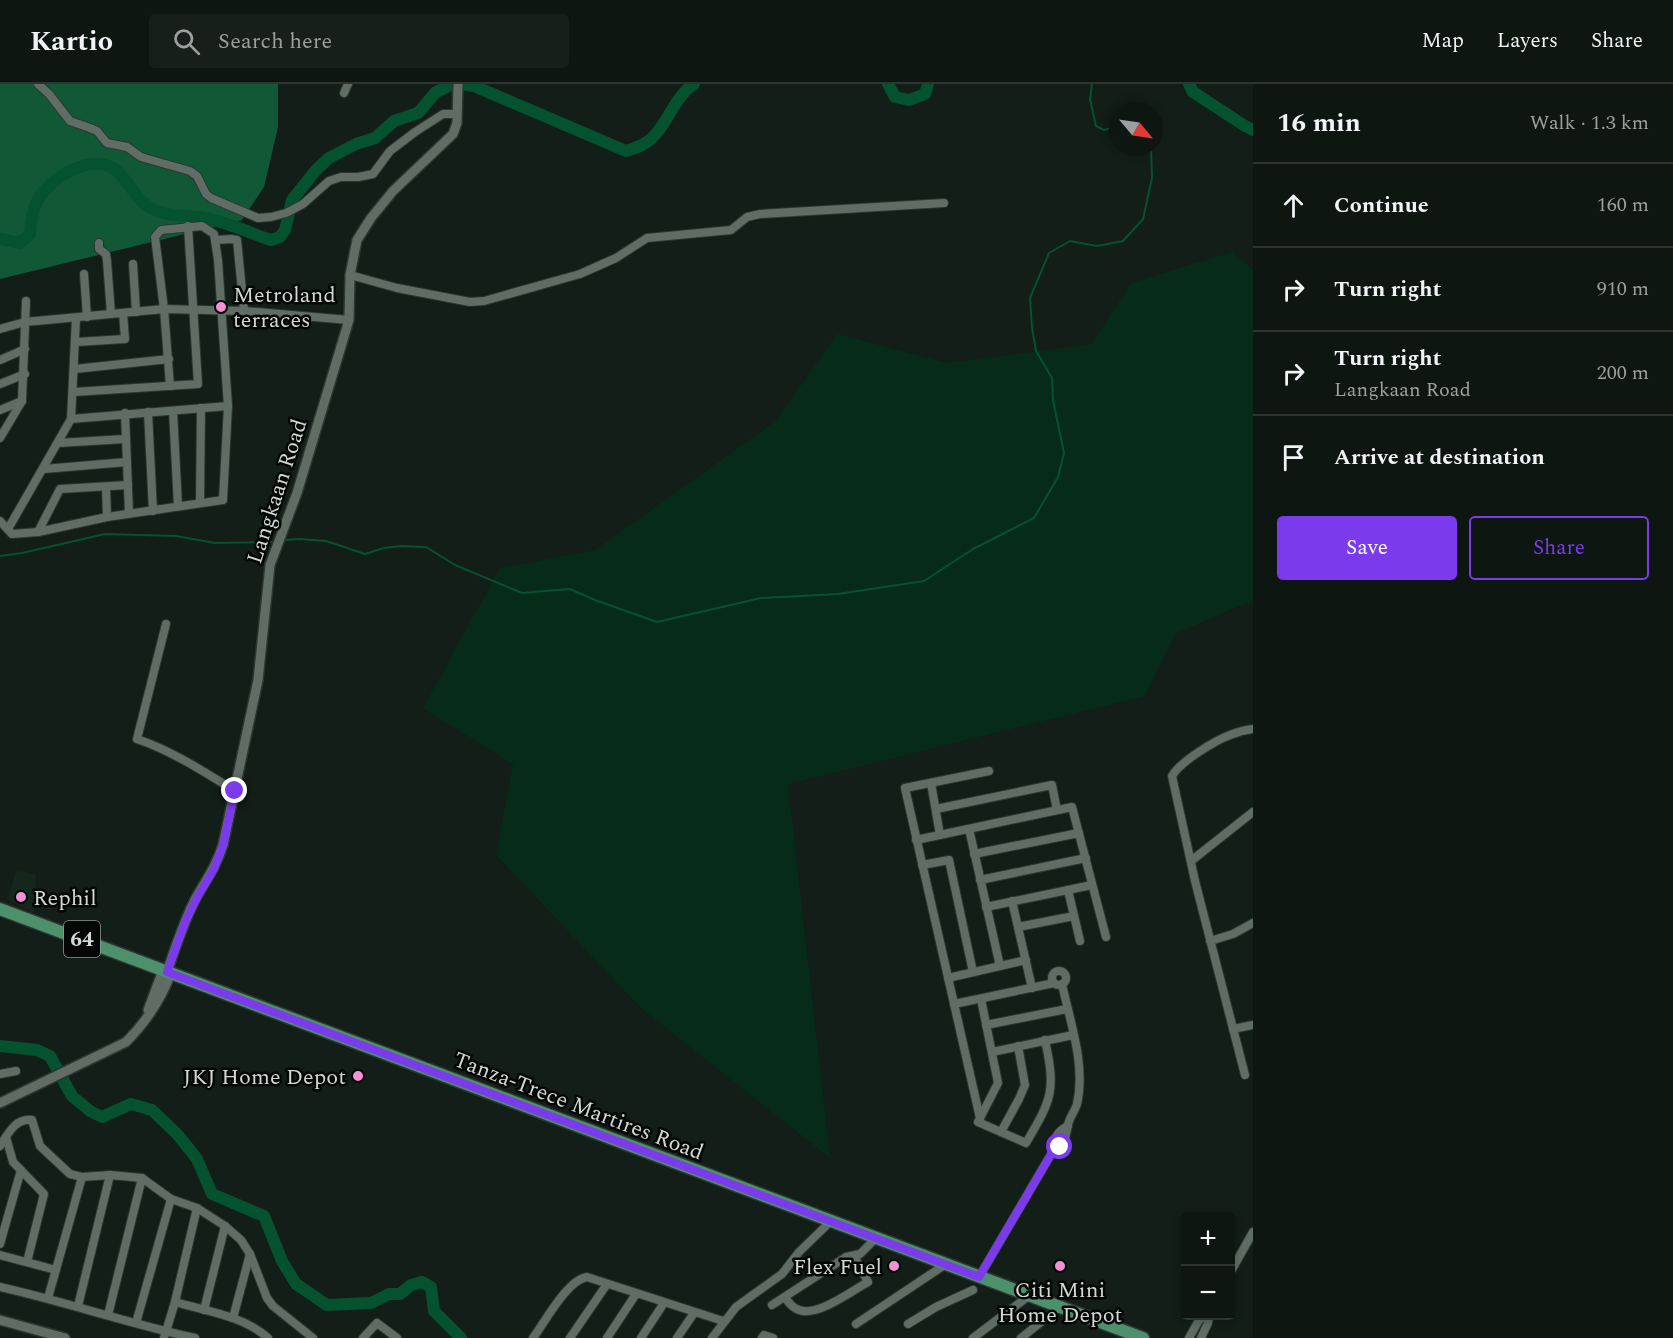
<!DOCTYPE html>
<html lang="en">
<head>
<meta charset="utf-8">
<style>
	body { margin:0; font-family:Spectral,serif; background:#171f1a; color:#f1f3f6 }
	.controls { position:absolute; right:18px; bottom:18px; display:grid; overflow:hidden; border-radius:6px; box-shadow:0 3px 9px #0003 }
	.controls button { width:54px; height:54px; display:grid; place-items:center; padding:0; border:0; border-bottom:2px solid #2e3531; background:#0e1611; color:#f1f3f6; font:30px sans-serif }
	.compass { position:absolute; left:1109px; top:18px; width:54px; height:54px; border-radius:50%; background:#0e1611; box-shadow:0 3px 9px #0003; rotate:119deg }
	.stop { position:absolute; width:18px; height:18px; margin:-14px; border:4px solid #7c3aed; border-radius:50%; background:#fff }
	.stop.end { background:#7c3aed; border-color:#fff; box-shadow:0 2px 6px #0008 }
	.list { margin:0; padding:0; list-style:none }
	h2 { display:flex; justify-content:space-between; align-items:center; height:78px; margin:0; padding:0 24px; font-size:26px }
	h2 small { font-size:20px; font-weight:400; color:#9b9f9f }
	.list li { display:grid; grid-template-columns:39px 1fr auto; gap:18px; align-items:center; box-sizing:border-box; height:84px; padding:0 24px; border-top:2px solid #2e3531 }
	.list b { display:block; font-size:22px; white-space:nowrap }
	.list p { margin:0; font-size:20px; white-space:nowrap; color:#9b9f9f }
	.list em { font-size:20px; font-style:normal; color:#9b9f9f }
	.actions { display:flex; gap:12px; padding:18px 24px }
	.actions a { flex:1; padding:14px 0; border:2px solid #7c3aed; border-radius:6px; text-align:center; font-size:21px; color:#7c3aed }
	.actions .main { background:#7c3aed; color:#fff }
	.icon { flex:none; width:33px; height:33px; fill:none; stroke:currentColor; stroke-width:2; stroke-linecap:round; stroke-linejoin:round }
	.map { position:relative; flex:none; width:1253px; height:1254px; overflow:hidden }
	header { display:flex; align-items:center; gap:36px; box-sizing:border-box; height:84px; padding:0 30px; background:#0e1611; border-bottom:2px solid #2e3531 }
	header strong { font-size:28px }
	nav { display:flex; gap:33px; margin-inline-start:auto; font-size:21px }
	.search { width:420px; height:54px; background:#171f1a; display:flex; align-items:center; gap:15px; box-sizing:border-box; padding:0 21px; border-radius:6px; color:#9b9f9f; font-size:22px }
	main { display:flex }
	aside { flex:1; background:#0e1611 }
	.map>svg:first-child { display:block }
</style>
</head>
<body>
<header>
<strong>Kartio</strong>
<div class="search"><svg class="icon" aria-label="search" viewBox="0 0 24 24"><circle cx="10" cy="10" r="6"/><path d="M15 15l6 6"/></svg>Search here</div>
<nav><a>Map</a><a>Layers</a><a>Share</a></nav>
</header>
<main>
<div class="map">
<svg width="1253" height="1254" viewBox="0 0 1253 1254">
	<rect width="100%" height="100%" fill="#121e17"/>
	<path fill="#15271c" d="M17,786L36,791L34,829L7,815Z"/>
	<path fill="#062c19" d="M1232,168L1253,186V516L1175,550L1145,612L788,700L830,1074L641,924L496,771L513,680L423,624L500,484L595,466L776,337L837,250L947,279L1092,260L1131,199Z"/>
	<path fill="#115936" d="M0,0H278V43L264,103L242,136L0,195Z"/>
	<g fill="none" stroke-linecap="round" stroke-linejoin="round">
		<g stroke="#055230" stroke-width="2">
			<path d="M1092,0L1090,15L1096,42L1104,46L1118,42"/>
			<path d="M284,456L300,455L326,457L365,470L384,464L401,462L426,463L455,481L522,509L570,505L595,516L657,538L761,514L838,510L924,497L973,465L1034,434L1058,393L1064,369L1053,316L1052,294L1036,267L1032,244L1030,214L1049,169L1070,157L1097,162L1123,157L1143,135L1152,94L1151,63"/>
			<path d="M0,472L22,469L105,450L176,452L215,459L272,458"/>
		</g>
		<g stroke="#055230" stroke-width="12">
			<path d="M459,0L474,2L626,67C636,64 645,61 652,54C669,38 674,13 694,0"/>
			<path d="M888,0L895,13L909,16L925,10L928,0"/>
			<path d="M1189,0L1193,8L1245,42L1253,46"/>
			<path d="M0,155L20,159L30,150C31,135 33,120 44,107C59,89 96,69 117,87C132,101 135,117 155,126C169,133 190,131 205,134C227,138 250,149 271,156L280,153L285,146L292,116L316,86L329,74L356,60L375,54L394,37L418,29L436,8L453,0"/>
			<path d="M0,962L37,966L50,972L72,1012L90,1027L102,1033L131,1020L152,1026L178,1051L197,1075L212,1110L264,1132L282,1177L296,1200L327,1221L371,1219L389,1210H400L411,1201L422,1198L431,1203L434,1227L461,1254"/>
		</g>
		<g stroke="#2f3632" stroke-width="10">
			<g id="minor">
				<path d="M38,0L49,10L70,37L90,44L97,47L107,59L127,63L141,73L190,87L197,92L206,110L211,114L258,134L271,133L286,129L303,120L329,97L341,93H358L373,90L390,67L415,48L443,30H457"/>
				<path d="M344,9L348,0"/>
				<path d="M216,156L231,155L237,156L244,227"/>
				<path d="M99,159V165L106,170L107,177L111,230"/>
				<path d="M133,180L136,228"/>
				<path d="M84,190L87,233"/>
				<path d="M350,191L397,204L470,218L484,217L580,190L616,174L647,154L731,146L747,133L760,130L944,119"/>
				<path d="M0,245L25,238L164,225L244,227L349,236"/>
				<path d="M76,258L125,255L123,229"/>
				<path d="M0,276L25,265"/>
				<path d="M75,285L169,275"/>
				<path d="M0,300L25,290"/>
				<path d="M74,308L198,300L188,142"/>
				<path d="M0,326L22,317"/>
				<path d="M173,327L178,422"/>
				<path d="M148,328L153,427"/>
				<path d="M125,329L129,429"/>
				<path d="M71,335L228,322"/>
				<path d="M0,354L22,317L26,217"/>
				<path d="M58,359L125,355"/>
				<path d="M44,385L127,378"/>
				<path d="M106,403L107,433"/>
				<path d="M200,419L201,324"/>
				<path d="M0,437L12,450L38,448L107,433L223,416L228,322L218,176L214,150L202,142L161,146L155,153L164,225L170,302"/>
				<path d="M8,445L71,335L76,234"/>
				<path d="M38,448L60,405L128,401"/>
				<path d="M166,540L137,655C172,667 203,687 235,707"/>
				<path d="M931,699L940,751"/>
				<path d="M936,725L1052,701L1057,726"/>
				<path d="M969,745L1000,882"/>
				<path d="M916,756L1072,723L1106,853"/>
				<path d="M974,770L1079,749"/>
				<path d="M1191,777L1253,728"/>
				<path d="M922,781L949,776L973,888"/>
				<path d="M980,796L1086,774"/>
				<path d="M1068,806L1080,857"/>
				<path d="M1012,817L1032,904"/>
				<path d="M986,823L1092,801"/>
				<path d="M1018,843L1074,832"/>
				<path d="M1210,857L1233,850L1253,839"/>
				<circle cx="1059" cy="894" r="7"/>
				<path d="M948,894L1026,876"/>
				<path d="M981,915L998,999L978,1038L1026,1059C1052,1015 1056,1007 1045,956"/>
				<path d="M954,920L1054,899"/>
				<path d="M986,941L1067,925"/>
				<path d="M1233,945L1253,941"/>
				<path d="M992,968L1073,951"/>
				<path d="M0,990L16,987"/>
				<path d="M1245,991L1195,797L1172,692C1180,678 1214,657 1230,651C1237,648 1245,646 1253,645"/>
				<path d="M980,1034L905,704L989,687"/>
				<path d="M1001,1048L1019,1015L1025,1001L1018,962"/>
				<path d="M6,1053L13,1078L44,1110L27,1178"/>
				<path d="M0,1062C8,1050 15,1034 32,1036L40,1062L70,1090L82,1093L110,1091L142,1094L171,1115L197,1124L225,1142L241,1156L250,1170L267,1214L273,1222L313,1254"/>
				<path d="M1053,1067C1066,1060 1065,1054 1068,1041C1069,1034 1075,1027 1077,1020C1086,981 1070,938 1062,900"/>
				<path d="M0,1160L21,1086"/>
				<path d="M0,1171L56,1186"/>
				<path d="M1230,1189L1253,1148"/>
				<path d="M979,1193L1053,1067C1053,1056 1057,1047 1068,1042"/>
				<path d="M0,1203C66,1218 130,1240 195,1254"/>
				<path d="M48,1214L82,1093"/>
				<path d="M785,1214C788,1217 791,1222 795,1224C813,1237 851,1207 868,1198L854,1172"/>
				<path d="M175,1218C206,1227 244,1232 268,1254"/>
				<path d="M772,1221L846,1173L860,1170L876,1154"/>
				<path d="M78,1222L110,1091"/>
				<path d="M204,1226L225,1142"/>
				<path d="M108,1231L142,1094"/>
				<path d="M233,1234L250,1170"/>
				<path d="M136,1239L171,1115"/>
				<path d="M856,1240L946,1180"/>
				<path d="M908,1240L936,1223L973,1206"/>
				<path d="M164,1254L175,1218L197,1124"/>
				<path d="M363,1254L377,1239L397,1254"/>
				<path d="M533,1254C545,1238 567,1196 587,1193L723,1237"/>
				<path d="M570,1254L607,1200"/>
				<path d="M607,1254L636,1210"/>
				<path d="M641,1254L664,1219"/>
				<path d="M677,1254L694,1229"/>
				<path d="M712,1254L736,1223L782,1190L799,1168L830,1138"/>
				<path d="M762,1254L764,1251L773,1254"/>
				<path d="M973,1254L1030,1211"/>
				<path d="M1021,1254L1061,1222"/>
				<path d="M1189,1254L1199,1236L1205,1232"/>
				<path d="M1201,1254L1208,1239L1209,1232"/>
			</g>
		</g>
		<g stroke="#2f3632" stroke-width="12">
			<g id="tertiary">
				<path d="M167,888C176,862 184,836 197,812C208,793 216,782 223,761L258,596L270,481L297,409L349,236L350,191L357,156L371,134L393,107L453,50L457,39L458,0"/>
				<path d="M148,926L163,886"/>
				<path d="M0,1019L126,958C146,938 161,916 171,889"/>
				<path d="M0,1236L65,1254"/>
			</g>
		</g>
		<g stroke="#2f3632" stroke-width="15">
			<path id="primary" d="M0,825L1143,1254"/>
		</g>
		<use href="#minor" stroke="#5f6d64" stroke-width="8"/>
		<use href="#tertiary" stroke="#5f6d64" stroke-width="9"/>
		<use href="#primary" stroke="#4c906c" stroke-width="12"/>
	</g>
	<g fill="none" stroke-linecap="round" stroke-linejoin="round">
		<path stroke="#7c3aed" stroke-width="8" d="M235,707L223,761L214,785L198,812L186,836L167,888L979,1193L1053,1067L1060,1063"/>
	</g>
	<g fill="#f391d5" stroke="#040705" stroke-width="2">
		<circle cx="221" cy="223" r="6"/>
		<circle cx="21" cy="813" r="6"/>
		<circle cx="358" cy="992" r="6"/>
		<circle cx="894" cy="1182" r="6"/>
		<circle cx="1060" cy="1182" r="6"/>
	</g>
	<g text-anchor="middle" stroke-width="5" stroke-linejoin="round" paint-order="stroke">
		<rect fill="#040705" stroke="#949a96" stroke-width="1.5" x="64" y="837" width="36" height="36" rx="4.5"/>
		<g font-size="21" font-weight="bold" fill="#d1d9d4">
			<text x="82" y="862">64</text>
		</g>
		<g font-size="22" fill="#d1d9d4" stroke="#040705" text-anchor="start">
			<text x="233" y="218">Metroland<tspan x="233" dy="25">terraces</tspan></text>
			<text x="33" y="821">Rephil</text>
			<text x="346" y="1000" text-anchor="end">JKJ Home Depot</text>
			<text x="882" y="1190" text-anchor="end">Flex Fuel</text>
			<text x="1060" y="1213" text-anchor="middle">Citi Mini<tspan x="1060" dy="25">Home Depot</tspan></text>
		</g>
		<g font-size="22" fill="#d1d9d4" stroke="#040705">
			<text transform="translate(276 407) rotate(-72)" y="8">Langkaan Road</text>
			<text transform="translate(579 1021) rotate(21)" y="8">Tanza-Trece Martires Road</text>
		</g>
	</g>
</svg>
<div class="controls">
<button>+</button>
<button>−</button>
</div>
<svg class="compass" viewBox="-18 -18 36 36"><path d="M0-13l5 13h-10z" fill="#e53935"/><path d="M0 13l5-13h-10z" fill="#9b9f9f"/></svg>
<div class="stop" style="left:1060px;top:1063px"></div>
<div class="stop end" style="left:235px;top:707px"></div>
</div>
<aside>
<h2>16 min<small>Walk · 1.3 km</small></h2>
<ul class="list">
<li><svg class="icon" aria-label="ahead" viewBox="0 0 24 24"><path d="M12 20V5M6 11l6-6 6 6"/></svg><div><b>Continue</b></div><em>160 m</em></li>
<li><svg class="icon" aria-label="right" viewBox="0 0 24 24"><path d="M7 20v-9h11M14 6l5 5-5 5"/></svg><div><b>Turn right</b></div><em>910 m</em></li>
<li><svg class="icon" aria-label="right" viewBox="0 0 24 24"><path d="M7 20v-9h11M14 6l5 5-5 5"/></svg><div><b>Turn right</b><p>Langkaan Road</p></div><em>200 m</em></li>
<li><svg class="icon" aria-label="arrive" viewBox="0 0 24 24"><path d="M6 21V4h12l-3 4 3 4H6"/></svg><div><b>Arrive at destination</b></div></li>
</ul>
<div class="actions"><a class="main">Save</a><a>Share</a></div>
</aside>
</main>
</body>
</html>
